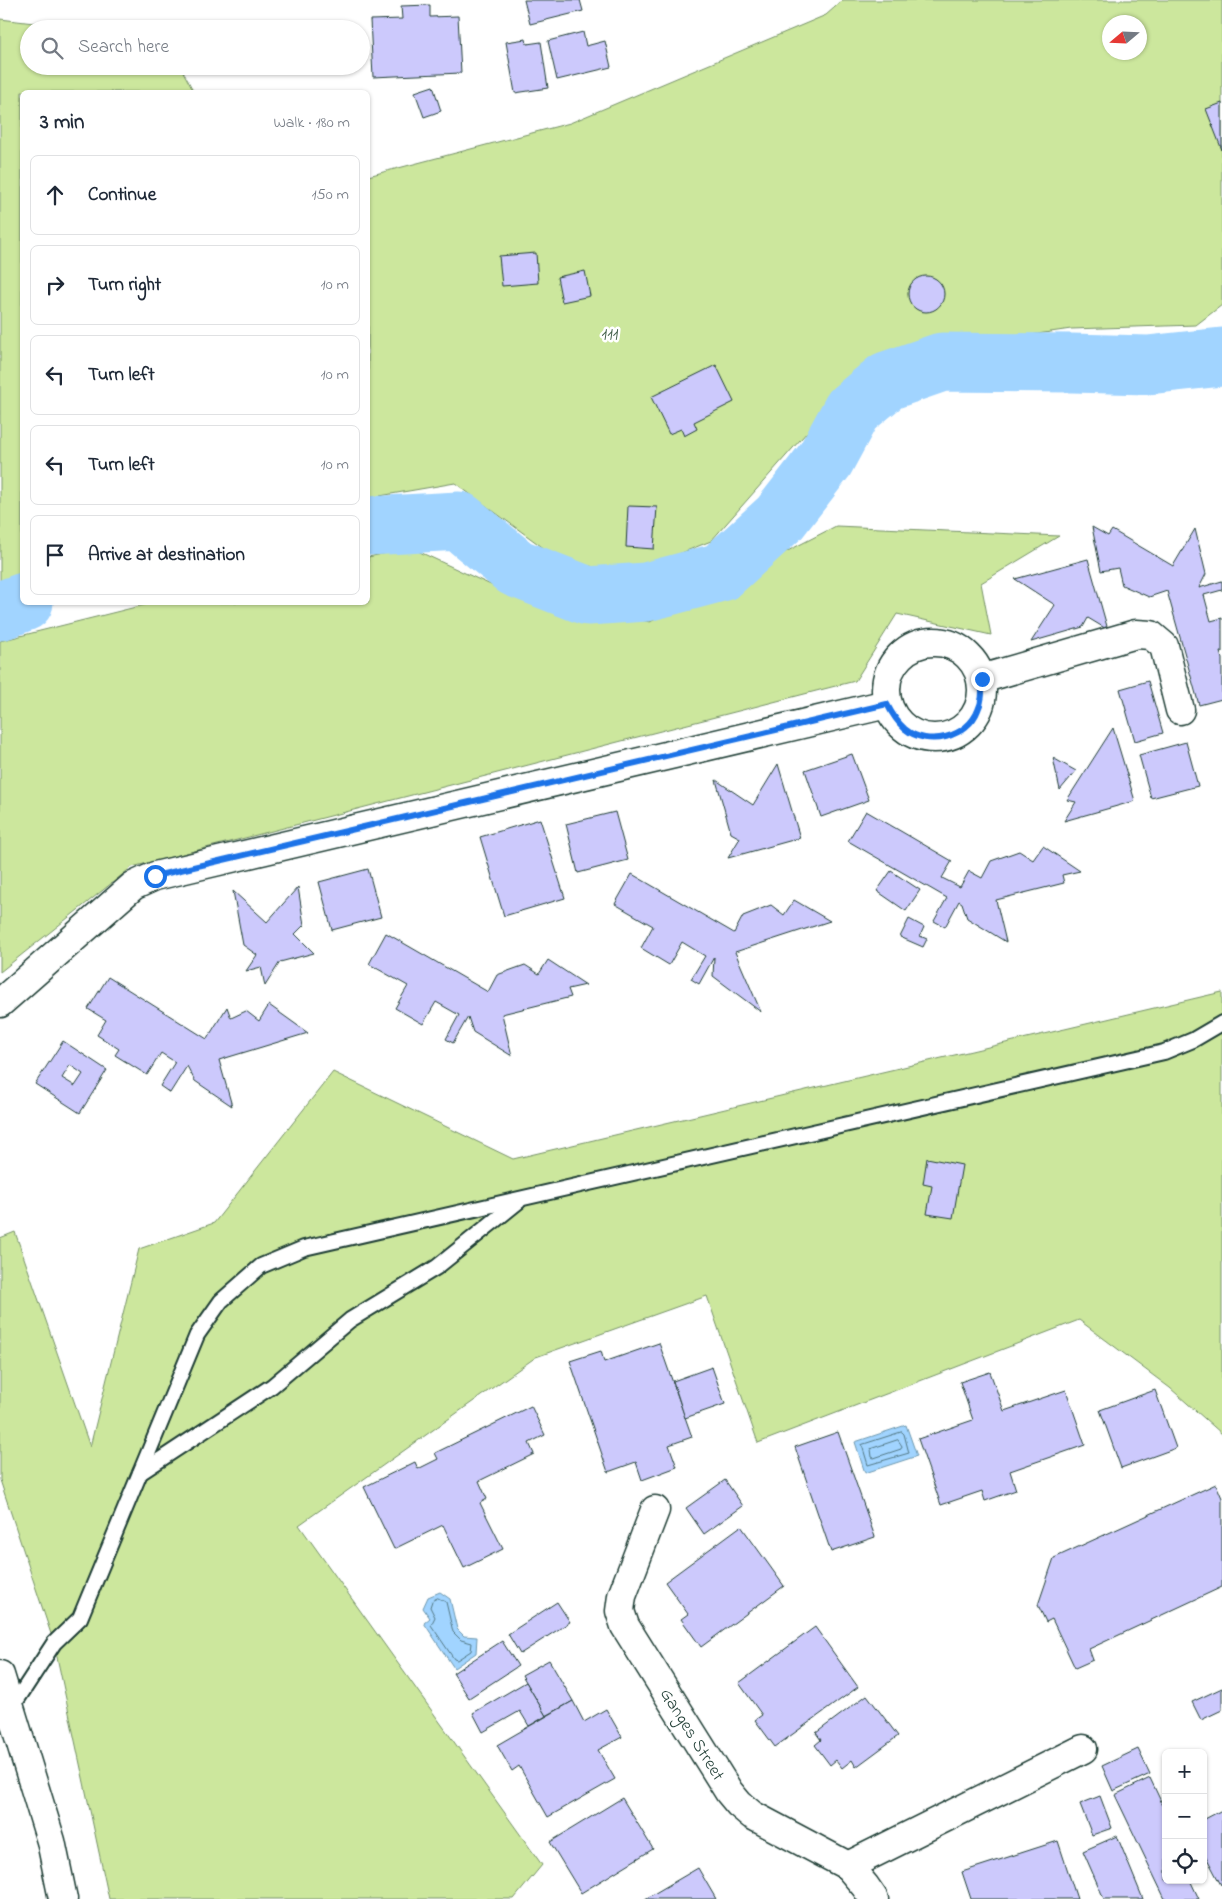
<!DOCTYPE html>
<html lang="en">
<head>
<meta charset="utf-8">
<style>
	body { margin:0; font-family:"Indie Flower",sans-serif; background:#f2f2f3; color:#1f2937 }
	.controls { position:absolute; right:15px; bottom:15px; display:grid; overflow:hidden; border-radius:8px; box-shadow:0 1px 4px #0004 }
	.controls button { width:45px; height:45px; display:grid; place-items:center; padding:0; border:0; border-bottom:1px solid #e0e1e3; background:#fff; color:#1f2937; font:25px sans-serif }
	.compass { position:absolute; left:1102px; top:15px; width:45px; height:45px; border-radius:50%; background:#fff; box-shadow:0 1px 4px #0004; rotate:251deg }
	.stop { position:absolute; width:15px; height:15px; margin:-11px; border:4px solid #1a73e8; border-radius:50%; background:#fff }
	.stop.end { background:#1a73e8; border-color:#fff; box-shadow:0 1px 5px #0008 }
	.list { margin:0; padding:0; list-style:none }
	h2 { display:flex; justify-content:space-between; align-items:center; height:65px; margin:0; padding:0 20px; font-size:21px }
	h2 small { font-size:16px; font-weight:400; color:#747a83 }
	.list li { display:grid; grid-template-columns:32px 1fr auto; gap:15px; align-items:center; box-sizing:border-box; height:80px; margin:0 10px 10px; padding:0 10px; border:1px solid #e0e1e3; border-radius:8px }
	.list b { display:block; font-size:19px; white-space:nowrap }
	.list em { font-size:16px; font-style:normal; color:#747a83 }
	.icon { flex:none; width:28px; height:28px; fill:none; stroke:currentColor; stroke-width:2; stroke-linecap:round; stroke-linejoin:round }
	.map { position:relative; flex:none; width:1222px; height:1899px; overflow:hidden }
	.search { position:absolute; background:#fff; box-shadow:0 1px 4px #0004; left:20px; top:20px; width:350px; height:55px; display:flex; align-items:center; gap:12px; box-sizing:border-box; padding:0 18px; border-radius:28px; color:#747a83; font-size:19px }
	.panel { position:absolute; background:#fff; box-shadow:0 1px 4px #0004; left:20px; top:90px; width:350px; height:515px; border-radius:8px }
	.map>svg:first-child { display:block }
</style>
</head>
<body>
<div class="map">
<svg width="1222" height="1899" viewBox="0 0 1222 1899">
	<rect width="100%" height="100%" fill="#fff"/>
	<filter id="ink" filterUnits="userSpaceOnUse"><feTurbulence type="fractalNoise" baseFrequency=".02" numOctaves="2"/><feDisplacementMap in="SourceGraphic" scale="10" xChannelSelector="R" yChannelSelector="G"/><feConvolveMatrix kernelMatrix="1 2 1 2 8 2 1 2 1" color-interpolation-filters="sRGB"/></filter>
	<g filter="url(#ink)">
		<g fill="#cce79d" stroke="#769268" fill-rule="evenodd">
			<path d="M843,0H1222V305L1196,325L1071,329L880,357L808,431L711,541L629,574L560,560L455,483L368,498V176L570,123L826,15ZM1110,22H1140V52H1110Z"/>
			<path d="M0,19L85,29H29V66H180L194,92H22V573L0,581Z"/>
			<path d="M836,526L1059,536L981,583L991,635L897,614L855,681L132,867L0,972V641L152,603L368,602V557L411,548L506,592L650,622Z"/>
			<path d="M1222,992V1434L1170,1388L1079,1320L758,1443L707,1296L536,1357L299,1525L542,1865L514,1899H109L54,1643L0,1480V1238L15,1232L90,1447L139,1249L214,1223L333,1072L513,1159Z"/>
		</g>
		<g fill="#a1d4ff" stroke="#6d98ae">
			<path d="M906,1425L917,1456L865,1473L855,1442Z"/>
			<path d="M440,1592L450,1599L457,1629L464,1636L477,1637L476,1653L454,1668L424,1623L430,1618L423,1608L428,1597Z"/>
		</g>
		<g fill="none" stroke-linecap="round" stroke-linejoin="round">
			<g stroke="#537985" stroke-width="1">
				<path d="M902,1432L904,1434L909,1453L868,1465L862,1445Z"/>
				<path d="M898,1440L902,1446L901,1449L874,1458L872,1457L871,1449Z"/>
				<path d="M438,1598L446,1602L453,1632L461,1640L472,1643L471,1651L457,1660L454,1659L431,1625L435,1617L430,1607L432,1601Z"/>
			</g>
			<g stroke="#a1d4ff" stroke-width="59">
				<path d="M368,526L459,521L516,568L588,596L646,592L721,572L780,518L825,460L852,410L887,381L942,362L1072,363L1148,365L1222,357"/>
				<path d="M0,611L24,602"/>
			</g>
		</g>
		<g fill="#ccc9fc" stroke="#1f3d34" fill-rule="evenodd">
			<path d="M524,0H580L583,11L530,24Z"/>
			<path d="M430,5V17L458,16L461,73L373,77L370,20L402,19L401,6Z"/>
			<path d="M583,32L586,46L605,41L611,67L557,80L548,41Z"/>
			<path d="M526,39L527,44L541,42L548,88L515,93L506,42Z"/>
			<path d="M433,86L441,111L424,117L415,92Z"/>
			<path d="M1222,103V150L1206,109Z"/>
			<path d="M536,253L538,283L502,286L499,256Z"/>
			<path d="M585,271L590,296L562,302L557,277Z"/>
			<circle cx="926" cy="294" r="18"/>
			<path d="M716,365L734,402L694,422L697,429L684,436L681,429L669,434L651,397Z"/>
			<path d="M628,506L657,507L654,549L626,547Z"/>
			<path d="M1092,527L1108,536L1112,530L1173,566L1195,529L1206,574L1199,588L1222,581V590L1204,595L1211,621L1222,618V652H1220L1222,659V699L1199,705L1167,591L1149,597L1122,585L1118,568L1101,571Z"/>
			<path d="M1088,559L1108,630L1088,618L1083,627L1031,642L1055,605L1015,579Z"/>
			<path d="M1148,681L1163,733L1135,741L1120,689Z"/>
			<path d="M1113,728L1135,801L1064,821L1076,802L1067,800Z"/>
			<path d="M1186,742L1198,786L1151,798L1139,755Z"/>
			<path d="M852,754L869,800L821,817L805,770Z"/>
			<path d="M1053,758L1076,771L1060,790Z"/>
			<path d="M778,764L800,838L728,858L740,838L731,833L716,780L753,805Z"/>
			<path d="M866,811L952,861L942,878L960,887L969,871L982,878L991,861L1019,851L1033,860L1043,846L1080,871L1062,875L1064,883L996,900L1006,942L967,918L962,903L959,901L945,927L934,921L947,898L848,841Z"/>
			<path d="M615,812L628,860L578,873L566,824Z"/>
			<path d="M540,819L565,898L504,916L480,837Z"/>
			<path d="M368,869L381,917L332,930L319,882Z"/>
			<path d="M891,871L920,890L906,911L877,891Z"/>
			<path d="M632,874L734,933L743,916L771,905L784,915L794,900L830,921L735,952L761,1012L713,976L714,957L699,984L691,979L705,956L682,942L669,965L641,948L653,926L615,904Z"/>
			<path d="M298,887L304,925L295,934L314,953L280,962L265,986L261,967L246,971L257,955L243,945L233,891L267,922Z"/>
			<path d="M909,919L924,927L920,936L927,939L923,947L900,937Z"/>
			<path d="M386,933L488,992L497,975L525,965L539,974L548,960L586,985L568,989L571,997L502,1014L512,1056L473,1032L468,1017L453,1043L446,1039L459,1015L436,1002L423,1024L395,1008L408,986L369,964Z"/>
			<path d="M108,977L207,1039L227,1007L231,1018L246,1011L259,1021L269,1005L308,1033L219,1060L232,1106L195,1081L187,1066L170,1093L160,1086L175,1062L161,1053L147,1075L115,1055L119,1049L97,1035L106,1020L88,1009Z"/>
			<path d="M63,1041L107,1070L80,1113L35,1084ZM70,1065L83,1074L75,1086L62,1078Z"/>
			<path d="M927,1158L962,1165L953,1218L927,1214L932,1186L923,1184Z"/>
			<path d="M659,1343L692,1437L669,1445L677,1467L642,1480L636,1462L608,1472L570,1361L601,1351L604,1362Z"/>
			<path d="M712,1367L725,1404L685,1418L673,1381Z"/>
			<path d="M990,1372L1004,1411L1066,1390L1085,1445L1010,1471L1016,1490L985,1501L982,1491L941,1505L918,1439L973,1420L960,1382Z"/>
			<path d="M1155,1390L1176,1448L1121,1468L1100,1410Z"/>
			<path d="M531,1406L545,1435L529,1443L534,1454L479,1481L487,1499L480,1503L503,1549L464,1568L443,1525L394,1549L364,1487L415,1462L418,1469L438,1459L435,1453Z"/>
			<path d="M838,1432L875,1537L831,1552L795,1447Z"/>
			<path d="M725,1480L743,1506L704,1534L686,1508Z"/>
			<path d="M1216,1484L1222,1498V1587L1089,1649L1093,1660L1075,1668L1052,1619L1046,1622L1038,1605L1054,1558Z"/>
			<path d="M741,1526L784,1586L701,1647L681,1619L688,1614L665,1582Z"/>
			<path d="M557,1602L570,1622L520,1654L508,1634Z"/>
			<path d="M815,1627L858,1687L775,1747L755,1720L762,1715L739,1683Z"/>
			<path d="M502,1641L518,1666L469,1698L453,1673Z"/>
			<path d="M549,1660L573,1701L546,1716L522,1675Z"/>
			<path d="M526,1682L546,1716L529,1726L520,1711L483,1732L473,1713Z"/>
			<path d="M1222,1688V1710L1201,1720L1192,1702Z"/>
			<path d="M867,1695L898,1736L856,1767L852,1760L842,1768L836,1760L830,1765L815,1745L821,1740L816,1733Z"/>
			<path d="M573,1701L584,1722L606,1709L622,1737L598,1750L615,1779L548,1817L519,1766L512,1771L497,1745Z"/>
			<path d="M1138,1749L1150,1774L1113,1791L1102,1766Z"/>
			<path d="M1150,1778L1166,1812V1880H1190L1199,1899H1165L1115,1795Z"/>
			<path d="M1100,1796L1112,1828L1092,1835L1080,1804Z"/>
			<path d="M622,1798L653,1849L581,1893L550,1842Z"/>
			<path d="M1222,1810V1884L1221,1885L1203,1851V1820Z"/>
			<path d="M1117,1836L1143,1899H1104L1083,1851Z"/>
			<path d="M1058,1841L1077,1899H971L962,1872Z"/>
			<path d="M698,1868L716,1899H645Z"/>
		</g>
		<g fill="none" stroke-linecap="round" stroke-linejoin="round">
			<g stroke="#1f3d34" stroke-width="18">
				<g id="service">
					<path d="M140,1473L272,1386L350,1320L437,1267L519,1201"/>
					<path d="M11,1709L54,1643L80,1618L197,1335L221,1301L261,1266L304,1248L1164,1052L1193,1040L1222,1023"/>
				</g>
			</g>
			<g stroke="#1f3d34" stroke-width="31">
				<g id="minor">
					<circle cx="934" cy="690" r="48"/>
					<path d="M981,679L1136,634L1151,635L1164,646L1180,710"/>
					<path d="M0,1003L133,886L155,876L887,704"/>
					<path d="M655,1510L622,1596L620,1611L625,1626L729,1792L739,1804L752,1815L848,1866L865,1886L874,1899"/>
					<path d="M848,1866L1083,1749"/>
				</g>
			</g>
			<g stroke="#1f3d34" stroke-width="31">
				<path id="tertiary" d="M0,1675L51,1841L63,1899"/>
			</g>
			<use href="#service" stroke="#fff" stroke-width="14"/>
			<use href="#minor" stroke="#fff" stroke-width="28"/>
			<use href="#tertiary" stroke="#fff" stroke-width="28"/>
		</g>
	</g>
	<g fill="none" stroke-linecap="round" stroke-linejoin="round" filter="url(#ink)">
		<path stroke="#1a73e8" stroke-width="6" d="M155,876L887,704C892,714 897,722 905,729C928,748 968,737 978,710C983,700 982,691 982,679"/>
	</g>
	<g text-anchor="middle" stroke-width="5" stroke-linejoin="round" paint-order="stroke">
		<g font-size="18" fill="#425f49" stroke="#fff">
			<text x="610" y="339">111</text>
		</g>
		<g font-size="18" fill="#1f3d34" stroke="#fff">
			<text transform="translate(693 1734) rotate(58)" y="6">Ganges Street</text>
		</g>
	</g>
</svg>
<div class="controls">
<button>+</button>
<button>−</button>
<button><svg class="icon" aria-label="locate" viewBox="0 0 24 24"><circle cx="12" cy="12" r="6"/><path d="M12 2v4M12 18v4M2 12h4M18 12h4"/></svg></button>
</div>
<svg class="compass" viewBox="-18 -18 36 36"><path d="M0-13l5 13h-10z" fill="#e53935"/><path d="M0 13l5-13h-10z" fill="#747a83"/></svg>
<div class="stop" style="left:155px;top:876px"></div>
<div class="stop end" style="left:982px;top:679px"></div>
<div class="search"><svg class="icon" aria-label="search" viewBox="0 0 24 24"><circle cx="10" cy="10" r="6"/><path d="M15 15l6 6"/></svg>Search here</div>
<section class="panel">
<h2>3 min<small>Walk · 180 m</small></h2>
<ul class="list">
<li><svg class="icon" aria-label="ahead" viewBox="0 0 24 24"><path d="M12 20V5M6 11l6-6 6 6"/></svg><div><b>Continue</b></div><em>150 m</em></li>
<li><svg class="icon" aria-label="right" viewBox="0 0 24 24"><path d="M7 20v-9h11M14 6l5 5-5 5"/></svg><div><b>Turn right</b></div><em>10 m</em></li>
<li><svg class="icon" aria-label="left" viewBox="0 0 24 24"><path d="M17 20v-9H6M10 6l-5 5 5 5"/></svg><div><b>Turn left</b></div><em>10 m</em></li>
<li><svg class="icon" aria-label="left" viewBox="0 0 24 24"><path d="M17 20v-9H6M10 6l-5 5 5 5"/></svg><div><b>Turn left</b></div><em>10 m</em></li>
<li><svg class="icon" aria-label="arrive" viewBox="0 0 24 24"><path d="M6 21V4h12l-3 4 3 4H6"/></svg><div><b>Arrive at destination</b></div></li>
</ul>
</section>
</div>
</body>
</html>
